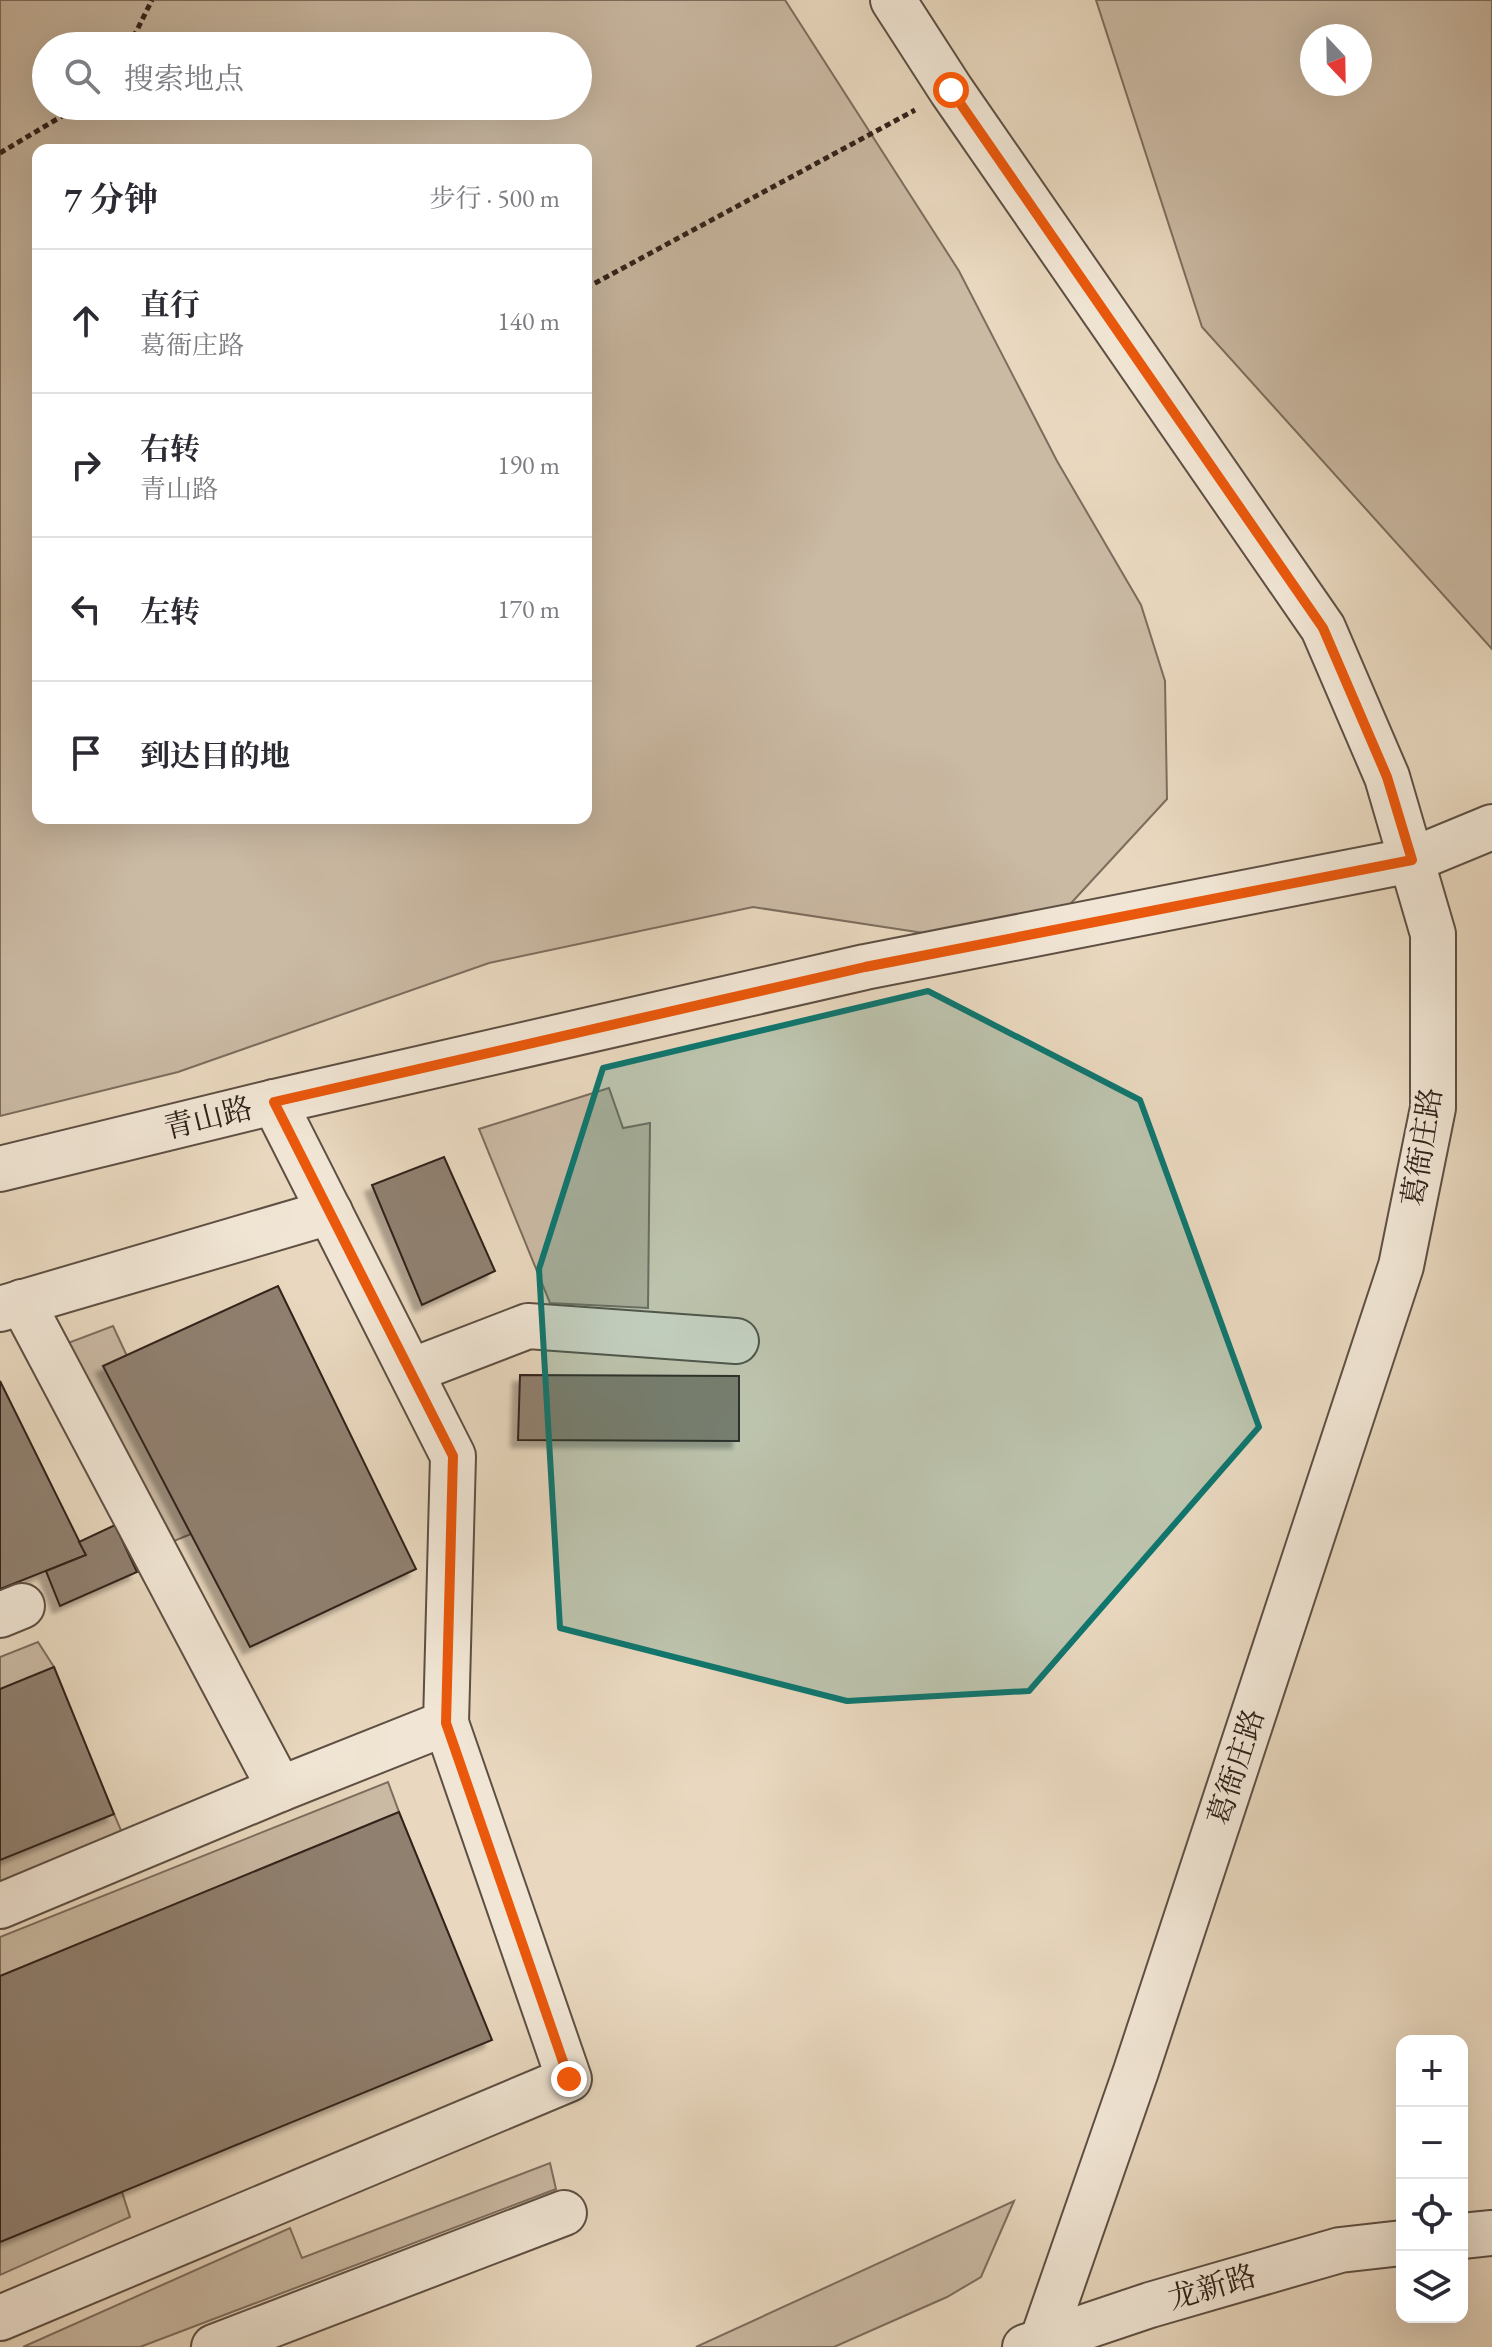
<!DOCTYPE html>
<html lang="zh">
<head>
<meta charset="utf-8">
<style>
	body { margin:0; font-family:"EB Garamond","Noto Serif SC",serif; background:#f7f7f7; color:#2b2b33 }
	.controls { position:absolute; right:24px; bottom:24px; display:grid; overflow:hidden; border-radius:16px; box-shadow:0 8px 32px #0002 }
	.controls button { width:72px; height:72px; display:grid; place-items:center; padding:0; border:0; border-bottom:2px solid #e1e1e2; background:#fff; color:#2b2b33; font:40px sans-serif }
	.compass { position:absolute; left:1300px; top:24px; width:72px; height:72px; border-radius:50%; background:#fff; box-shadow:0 8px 32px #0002; rotate:158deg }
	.stop { position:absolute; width:24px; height:24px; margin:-18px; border:6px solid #ea580c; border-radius:50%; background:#fff }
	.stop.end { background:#ea580c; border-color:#fff; box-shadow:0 2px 8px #0008 }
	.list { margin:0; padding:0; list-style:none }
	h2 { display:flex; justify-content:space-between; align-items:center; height:104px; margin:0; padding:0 32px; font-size:34px }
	h2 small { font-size:26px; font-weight:400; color:#7c7c81 }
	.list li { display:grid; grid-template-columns:52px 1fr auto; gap:24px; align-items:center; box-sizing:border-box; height:144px; padding:0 32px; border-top:2px solid #e1e1e2 }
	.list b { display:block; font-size:30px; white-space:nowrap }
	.list p { margin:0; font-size:26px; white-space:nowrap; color:#7c7c81 }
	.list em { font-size:26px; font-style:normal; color:#7c7c81 }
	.icon { flex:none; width:44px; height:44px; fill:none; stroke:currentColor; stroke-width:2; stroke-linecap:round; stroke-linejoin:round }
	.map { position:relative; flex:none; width:1492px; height:2347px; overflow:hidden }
	.search { position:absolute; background:#fff; box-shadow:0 8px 32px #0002; left:32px; top:32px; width:560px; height:88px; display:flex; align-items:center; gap:20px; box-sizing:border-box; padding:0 28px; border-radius:44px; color:#7c7c81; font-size:30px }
	.panel { position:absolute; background:#fff; box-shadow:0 8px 32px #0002; left:32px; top:144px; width:560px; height:680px; border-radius:16px }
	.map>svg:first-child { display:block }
</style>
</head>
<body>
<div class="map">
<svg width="1492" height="2347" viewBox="0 0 1492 2347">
	<defs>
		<filter id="shadow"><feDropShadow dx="-7" dy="7" stdDeviation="2" flood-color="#0004"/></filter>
	</defs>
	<rect width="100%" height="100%" fill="#e9d8bf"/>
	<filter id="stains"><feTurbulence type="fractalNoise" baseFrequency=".0025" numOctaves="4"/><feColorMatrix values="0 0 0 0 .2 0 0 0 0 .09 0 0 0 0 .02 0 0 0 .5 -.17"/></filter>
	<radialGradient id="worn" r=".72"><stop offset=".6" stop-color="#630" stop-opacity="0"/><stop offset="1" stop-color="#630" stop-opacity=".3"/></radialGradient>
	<g fill="#cab9a3" stroke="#7d6d5e" stroke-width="2" fill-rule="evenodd">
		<path d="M0,0H785L959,271L1057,461L1141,605L1165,681L1167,799L1061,914L930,934L753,907L489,963L178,1072L0,1116ZM46,46H578V106H46ZM38,150H586V818H38Z"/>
		<path d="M1096,0H1492V649L1202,327ZM1312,36H1360V84H1312Z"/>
		<path d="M609,1088L623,1128L650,1123L648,1308L550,1303L479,1129Z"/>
		<path d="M113,1326L127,1356L104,1366L191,1534L174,1541L68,1343Z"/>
		<path d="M38,1642L54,1667L0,1689V1657Z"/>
		<path d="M388,1782L399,1812L0,1976V1937Z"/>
		<path d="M114,1814L126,1842L0,1892V1860Z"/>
		<path d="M550,2163L556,2189L140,2347H23L290,2228L302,2258Z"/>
		<path d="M122,2192L130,2217L0,2275V2242Z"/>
		<path d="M1014,2201L981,2277L947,2297L834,2347H696Z"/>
	</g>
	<g fill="#908070" stroke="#30211a" stroke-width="2" filter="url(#shadow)">
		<path d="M444,1157L495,1271L422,1305L372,1185Z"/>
		<path d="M278,1286L416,1569L250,1647L103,1366Z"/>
		<path d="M520,1375L739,1376V1441L518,1440Z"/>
		<path d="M0,1381L86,1555L0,1589Z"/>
		<path d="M115,1525L137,1572L60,1606L46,1571L86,1555L79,1542Z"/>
		<path d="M54,1667L114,1814L0,1860V1689Z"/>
		<path d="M399,1812L492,2040L0,2242V1976Z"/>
	</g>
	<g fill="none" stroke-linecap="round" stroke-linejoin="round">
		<g stroke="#5e4f43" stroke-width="48">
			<g id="minor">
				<path d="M893,0L951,90L1323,628L1387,777L1433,934V1108L1401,1266L1136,2071L1040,2347"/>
				<path d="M0,1169L274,1102L865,967L1412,860L1492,827"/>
				<path d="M22,1302L280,1789"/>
				<path d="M0,1309L330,1212"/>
				<path d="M411,1371L528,1326L736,1341"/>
				<path d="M0,1615L22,1606"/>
				<path d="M0,1906L280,1789L446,1723L453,1456L274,1102"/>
				<path d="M1462,2236L1492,2233"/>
				<path d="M0,2318L569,2079L446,1723"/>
				<path d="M214,2347L564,2213"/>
				<path d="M1025,2347L1150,2305L1340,2250L1402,2243"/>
			</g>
		</g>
		<g stroke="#30211a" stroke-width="5" stroke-dasharray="6 4" stroke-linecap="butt">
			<path d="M129,46L152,0"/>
			<path d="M0,153L79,106"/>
			<path d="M586,288L915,110"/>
		</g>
		<use href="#minor" stroke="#f1e6d5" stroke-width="44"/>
	</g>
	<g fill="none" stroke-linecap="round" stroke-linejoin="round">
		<path stroke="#ea580c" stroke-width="10" d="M569,2079L446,1723L453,1456L274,1102L865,967L1412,860L1387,777L1323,628L951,90"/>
	</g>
	<path fill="#0f766e" fill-opacity="0.2" stroke="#0f766e" stroke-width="6" stroke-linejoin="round" d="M928,991L1140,1100L1259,1427L1029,1691L847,1701L560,1628L539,1269L603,1068Z"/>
	<g text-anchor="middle" stroke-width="7" stroke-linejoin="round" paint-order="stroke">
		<g font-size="30" fill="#30211a" stroke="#f1e6d5">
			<text transform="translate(208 1118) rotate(-14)" y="10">青山路</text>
			<text transform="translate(1422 1147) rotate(-81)" y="10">葛衙庄路</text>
			<text transform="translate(1236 1767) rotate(-72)" y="10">葛衙庄路</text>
			<text transform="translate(1212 2287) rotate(-16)" y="10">龙新路</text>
		</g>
	</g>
	<rect width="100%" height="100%" filter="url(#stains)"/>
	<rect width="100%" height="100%" fill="url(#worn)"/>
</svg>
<div class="controls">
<button>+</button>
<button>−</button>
<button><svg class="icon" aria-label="locate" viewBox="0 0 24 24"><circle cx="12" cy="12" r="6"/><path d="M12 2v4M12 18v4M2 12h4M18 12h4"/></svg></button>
<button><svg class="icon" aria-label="layers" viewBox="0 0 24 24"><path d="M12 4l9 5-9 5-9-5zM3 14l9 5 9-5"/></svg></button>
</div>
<svg class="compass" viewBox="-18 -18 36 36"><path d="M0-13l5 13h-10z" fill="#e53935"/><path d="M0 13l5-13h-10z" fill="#7c7c81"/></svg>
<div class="stop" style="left:951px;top:90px"></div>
<div class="stop end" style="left:569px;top:2079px"></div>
<div class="search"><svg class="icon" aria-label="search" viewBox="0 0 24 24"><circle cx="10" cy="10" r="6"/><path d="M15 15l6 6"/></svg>搜索地点</div>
<section class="panel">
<h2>7 分钟<small>步行 · 500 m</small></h2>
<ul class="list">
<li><svg class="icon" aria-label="ahead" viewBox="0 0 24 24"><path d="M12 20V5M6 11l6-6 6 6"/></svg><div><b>直行</b><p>葛衙庄路</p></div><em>140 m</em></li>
<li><svg class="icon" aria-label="right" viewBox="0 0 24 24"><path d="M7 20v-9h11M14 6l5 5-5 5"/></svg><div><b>右转</b><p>青山路</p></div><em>190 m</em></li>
<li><svg class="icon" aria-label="left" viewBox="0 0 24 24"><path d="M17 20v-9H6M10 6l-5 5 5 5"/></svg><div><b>左转</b></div><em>170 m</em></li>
<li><svg class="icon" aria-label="arrive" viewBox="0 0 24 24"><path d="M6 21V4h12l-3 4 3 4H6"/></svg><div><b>到达目的地</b></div></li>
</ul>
</section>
</div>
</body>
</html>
